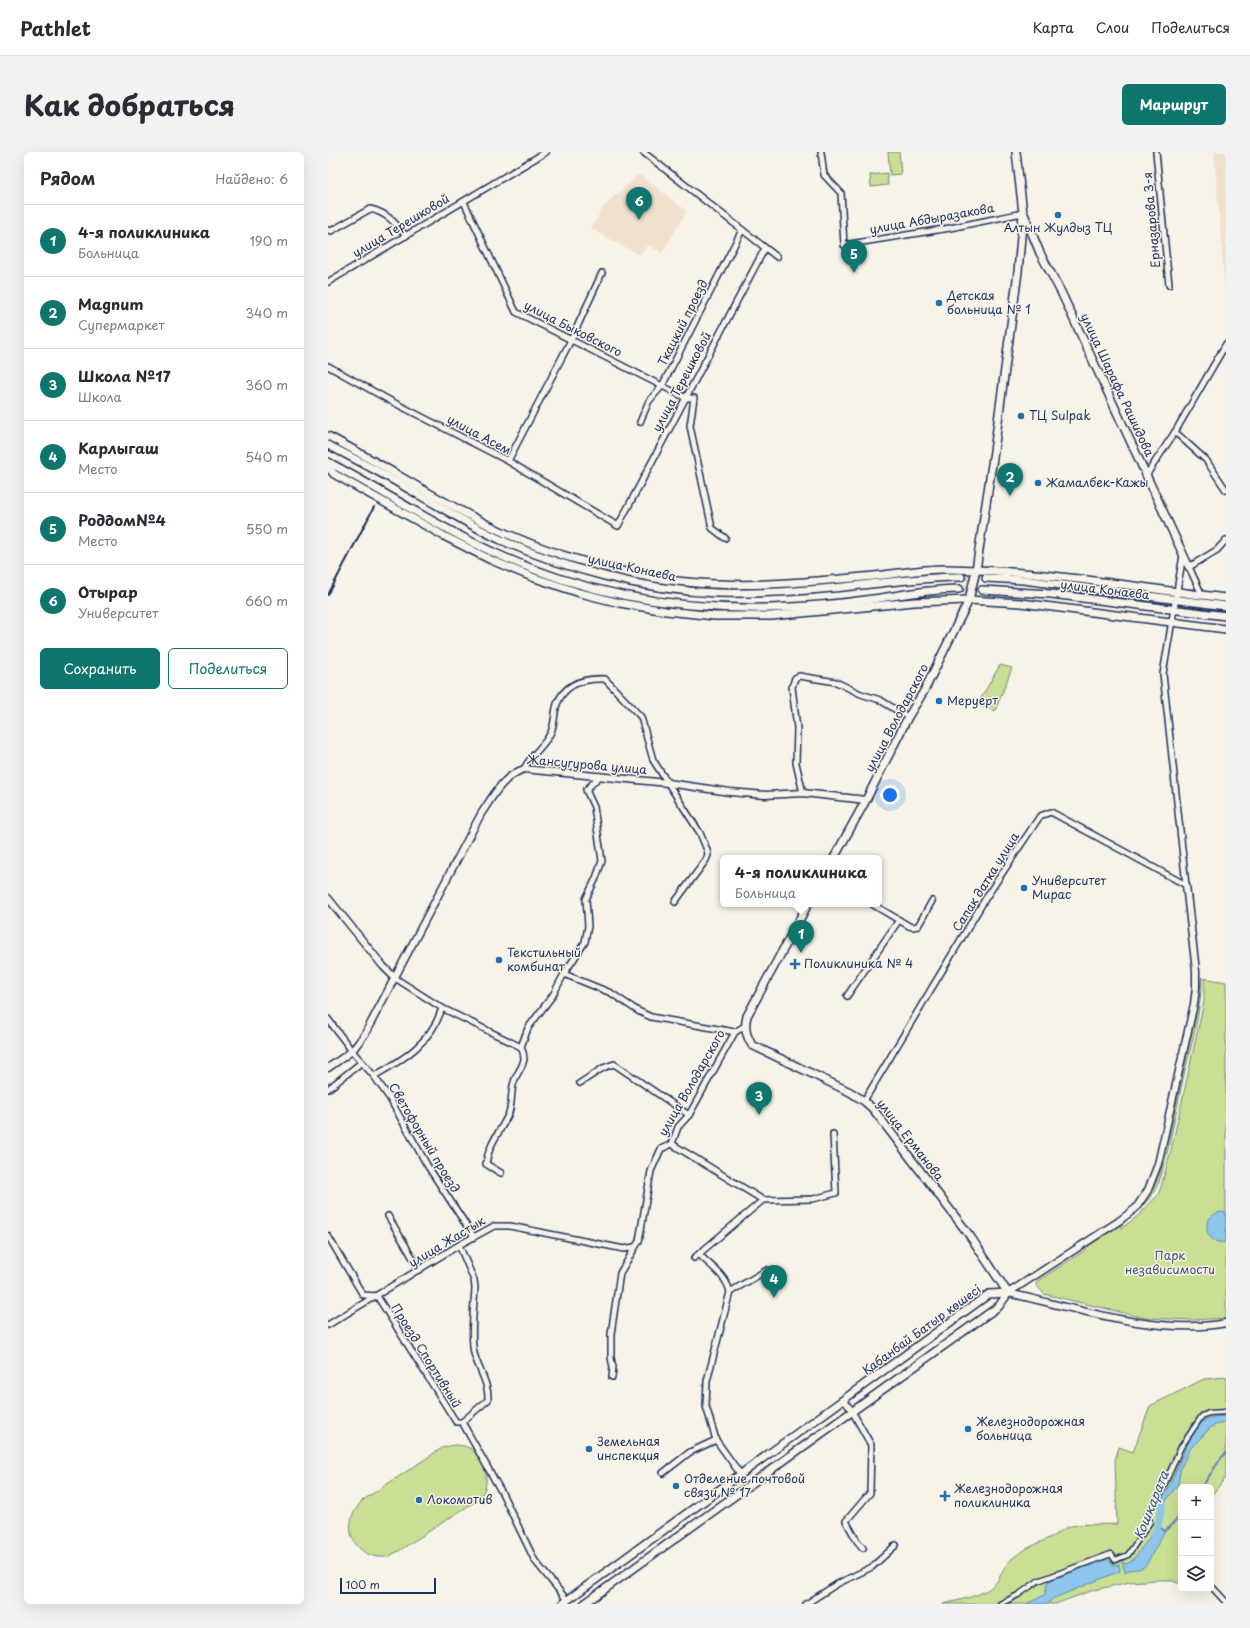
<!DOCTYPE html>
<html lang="ru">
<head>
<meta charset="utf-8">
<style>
	body { margin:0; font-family:"Playpen Sans",sans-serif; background:#f2f2f3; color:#2b2b33 }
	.controls { position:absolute; right:12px; bottom:12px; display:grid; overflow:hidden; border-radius:6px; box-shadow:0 4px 16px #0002 }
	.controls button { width:36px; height:36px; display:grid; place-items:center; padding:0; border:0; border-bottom:1px solid #e1e1e2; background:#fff; color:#2b2b33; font:20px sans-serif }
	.scale { position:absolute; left:12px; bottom:10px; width:96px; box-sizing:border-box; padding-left:4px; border:2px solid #1b2f5e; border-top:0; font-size:11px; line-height:14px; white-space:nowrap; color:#1b2f5e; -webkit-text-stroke:3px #f7f3e8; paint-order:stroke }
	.you { position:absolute; left:562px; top:643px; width:14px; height:14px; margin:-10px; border:3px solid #fff; border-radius:50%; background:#1a73e8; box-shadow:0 0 0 6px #1a73e833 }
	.badge { display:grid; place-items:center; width:26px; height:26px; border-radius:50%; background:#0f766e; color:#fff; font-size:13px; font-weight:700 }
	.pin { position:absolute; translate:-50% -33px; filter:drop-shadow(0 1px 2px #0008) }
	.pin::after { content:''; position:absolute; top:21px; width:14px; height:12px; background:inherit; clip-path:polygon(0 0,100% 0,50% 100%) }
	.popup { position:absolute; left:392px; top:703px; width:162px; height:52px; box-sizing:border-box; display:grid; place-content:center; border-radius:6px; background:#fff; filter:drop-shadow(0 1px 3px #0005); font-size:13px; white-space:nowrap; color:#7c7c81 }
	.popup b { font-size:15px; color:#2b2b33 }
	.popup::after { content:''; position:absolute; left:50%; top:100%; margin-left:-8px; border:8px solid transparent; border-top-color:#fff }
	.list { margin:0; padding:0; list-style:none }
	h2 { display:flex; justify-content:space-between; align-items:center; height:52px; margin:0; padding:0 16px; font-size:17px }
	h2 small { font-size:13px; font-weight:400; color:#7c7c81 }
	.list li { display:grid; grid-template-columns:26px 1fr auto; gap:12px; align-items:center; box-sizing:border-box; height:72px; padding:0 16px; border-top:1px solid #e1e1e2 }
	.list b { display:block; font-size:15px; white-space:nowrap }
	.list p { margin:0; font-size:13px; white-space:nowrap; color:#7c7c81 }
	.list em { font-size:13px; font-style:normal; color:#7c7c81 }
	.actions { display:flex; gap:8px; padding:12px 16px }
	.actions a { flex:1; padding:9px 0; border:1px solid #0f766e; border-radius:6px; text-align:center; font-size:14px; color:#0f766e }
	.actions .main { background:#0f766e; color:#fff }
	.icon { flex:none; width:22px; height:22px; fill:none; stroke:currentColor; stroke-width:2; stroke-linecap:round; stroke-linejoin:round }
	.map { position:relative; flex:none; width:898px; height:1452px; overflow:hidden; border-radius:6px }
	header { display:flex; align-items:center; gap:24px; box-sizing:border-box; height:56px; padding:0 20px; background:#fff; border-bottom:1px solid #e1e1e2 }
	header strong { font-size:19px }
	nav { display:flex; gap:22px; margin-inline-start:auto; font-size:14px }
	.intro { display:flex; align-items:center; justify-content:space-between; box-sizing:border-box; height:96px; padding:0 24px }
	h1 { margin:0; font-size:28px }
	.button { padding:10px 18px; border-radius:6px; background:#0f766e; color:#fff; font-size:14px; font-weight:700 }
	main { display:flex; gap:24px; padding:0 24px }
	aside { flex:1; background:#fff; border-radius:6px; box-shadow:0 4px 16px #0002 }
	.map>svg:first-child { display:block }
</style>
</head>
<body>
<header>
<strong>Pathlet</strong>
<nav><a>Карта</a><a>Слои</a><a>Поделиться</a></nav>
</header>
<div class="intro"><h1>Как добраться</h1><a class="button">Маршрут</a></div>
<main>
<aside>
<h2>Рядом<small>Найдено: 6</small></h2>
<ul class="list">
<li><span class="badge">1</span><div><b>4-я поликлиника</b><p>Больница</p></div><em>190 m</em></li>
<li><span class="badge">2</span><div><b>Magnum</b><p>Супермаркет</p></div><em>340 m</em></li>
<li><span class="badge">3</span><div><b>Школа №17</b><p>Школа</p></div><em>360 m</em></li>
<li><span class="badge">4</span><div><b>Карлыгаш</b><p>Место</p></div><em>540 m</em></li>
<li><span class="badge">5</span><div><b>Роддом№4</b><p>Место</p></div><em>550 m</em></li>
<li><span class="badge">6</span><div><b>Отырар</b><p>Университет</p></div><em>660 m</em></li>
</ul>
<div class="actions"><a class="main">Сохранить</a><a>Поделиться</a></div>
</aside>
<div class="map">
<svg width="898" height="1452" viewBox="0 0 898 1452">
	<rect width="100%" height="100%" fill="#f7f3e8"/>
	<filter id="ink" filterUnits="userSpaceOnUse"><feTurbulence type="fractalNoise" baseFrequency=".025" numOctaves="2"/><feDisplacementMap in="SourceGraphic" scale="8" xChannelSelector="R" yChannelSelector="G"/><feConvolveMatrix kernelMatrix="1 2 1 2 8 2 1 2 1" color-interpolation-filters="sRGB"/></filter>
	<g filter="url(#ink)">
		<g fill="#f0e1ce">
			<path d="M886,0H898V139L897,138Z"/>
			<path d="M311,22L359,59L334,101L320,93L312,103L263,77L275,55Z"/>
		</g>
		<g fill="#c9df94" stroke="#728779">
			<path d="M560,0H571L573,22L562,23Z"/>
			<path d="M559,21L560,33L543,35L542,23Z"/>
			<path d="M672,513L684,516L667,559L649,553Z"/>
			<path d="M874,825C873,859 864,891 856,923C848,959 842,995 831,1030C822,1052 807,1058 792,1075L794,1076L811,1063L830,1043L833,1035L844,994L874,859L876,849V826L898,830V1166L865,1168L817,1166L716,1142L709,1134L708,1130L756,1099L760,1094L788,1076L809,1058L825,1037L832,1021L838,998L867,866Z"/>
			<path d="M898,1225V1325L883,1344V1335H853V1432L842,1428H828L802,1430L766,1438L727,1452H615C631,1448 661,1443 670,1428C675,1419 676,1413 685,1406C699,1394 716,1390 730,1381C735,1378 738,1375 744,1374C758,1371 775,1373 789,1372L787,1308L791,1295L805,1300L822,1254L876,1227Z"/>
			<path d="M125,1293C133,1293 140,1294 146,1299C156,1309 163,1330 154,1342C153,1345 150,1347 148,1349L69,1400C65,1402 61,1405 57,1405C37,1407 19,1390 23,1370C24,1361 30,1354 35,1348L114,1296Z"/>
		</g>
		<g fill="#8ec5ec" stroke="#6089b3">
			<path d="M893,1060L898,1061V1090C876,1094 871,1064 893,1060Z"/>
			<path d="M898,1264V1270L887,1273L881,1277L862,1297L853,1315L850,1332L838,1349L834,1361L831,1358C832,1348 838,1341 842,1333C849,1317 863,1277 877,1268C882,1264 891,1265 898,1264Z"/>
			<path d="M830,1374L837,1379L818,1413C812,1420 803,1415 797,1420L794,1410L798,1412L804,1409Z"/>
			<path d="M780,1407L785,1413H791L792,1419L724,1447L720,1452H698L717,1443L719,1431L723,1428Z"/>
		</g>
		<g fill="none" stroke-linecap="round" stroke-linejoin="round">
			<g stroke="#6089b3" stroke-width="2">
				<path d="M874,1335L893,1306L898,1301"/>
				<path d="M830,1374L837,1379L853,1363"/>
			</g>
			<path stroke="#8ec5ec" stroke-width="7" d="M826,1382L830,1374L835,1350"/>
			<g stroke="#cbcccc" stroke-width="7" stroke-dasharray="7 3.5" stroke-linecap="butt">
				<path d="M633,425L658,426"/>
				<path d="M631,437L654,438"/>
			</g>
			<g stroke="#1b2f5e" stroke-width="7">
				<path id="pedestrian" d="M672,1452L690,1443L710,1429L783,1402L787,1408L800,1403L822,1370L819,1363L830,1347L853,1295L874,1264L881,1261L898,1260"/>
			</g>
			<g stroke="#1b2f5e" stroke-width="8">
				<g id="minor">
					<path d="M315,0L449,105"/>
					<path d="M493,0L496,23L513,41L516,93L622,76L695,61"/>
					<path d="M828,0L841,133"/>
					<path d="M136,50L188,160L358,246H366L362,274L384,376L397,386"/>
					<path d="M0,78L3,79L42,57C60,61 67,71 78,84"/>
					<path d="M0,130L218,0"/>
					<path d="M0,214L61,248L180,309L290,374L437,96"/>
					<path d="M312,270L321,249L334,234L414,78"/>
					<path d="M847,280L878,308L898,338"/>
					<path d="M180,309L243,188L274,121"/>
					<path d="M819,322L847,280L898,192"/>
					<path d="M855,403L835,522L858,733"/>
					<path d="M874,443L861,415L889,398L898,388"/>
					<path d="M196,617C203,602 217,594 223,580C227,571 226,561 229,552C237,531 257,526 277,527L313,565L325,608L372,681L379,698L380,703L378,708L347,750"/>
					<path d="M475,641L468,611L469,576L464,535L467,526L471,524L508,530L533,542L552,548L580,565"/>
					<path d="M544,752L581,774L585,775L590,774L604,749"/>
					<path d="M236,822L283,841L310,859L323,865L407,880"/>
					<path d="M67,826L114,856L193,895"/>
					<path d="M519,844L571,768"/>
					<path d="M0,867L24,899L46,924L62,947L99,1013L146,1085"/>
					<path d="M193,895L200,876L225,843L236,822L257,790L260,774L258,747L268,726L274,709L266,655L258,638L272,624"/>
					<path d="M46,924C75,908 104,890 114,856"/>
					<path d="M252,931L275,916L286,912L361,963"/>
					<path d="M0,937L34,910"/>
					<path d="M536,949L659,744L712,664L723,660L858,733"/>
					<path d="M344,992L435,1048L485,1047L508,1041L505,982"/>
					<path d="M173,1021L158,1012C160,993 172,980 180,963C185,953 182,941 186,930C188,922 195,915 196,907C196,902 195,899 193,895"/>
					<path d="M60,1064L92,1118"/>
					<path d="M0,1084L35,1143L49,1144L128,1270H134L174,1341L207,1409L239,1448"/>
					<path d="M131,1093L146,1128L147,1136C146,1154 142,1183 146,1201C150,1217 161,1231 160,1248L134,1270"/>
					<path d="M371,1102C382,1114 398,1123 402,1140"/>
					<path d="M366,1106L435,1048"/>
					<path d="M0,1173L131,1093L166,1074H182L296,1097L306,1095"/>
					<path d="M284,1225L285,1215L283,1206V1182L292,1121L311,1089L323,1019L333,997L344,992L350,975L361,963L407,880L417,874"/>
					<path d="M516,1248L524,1259L543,1293L542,1341L518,1369L529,1389L535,1396"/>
					<path d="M388,1288L378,1254L379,1229L402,1140L439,1118"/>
					<path d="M335,1321L362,1300L388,1288L413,1323"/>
					<path d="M883,1434L898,1450"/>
					<path d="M478,1452L509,1432L544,1415L568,1393"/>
				</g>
			</g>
			<g stroke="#1b2f5e" stroke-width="9">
				<g id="tertiary">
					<path d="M0,746L55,814L67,826"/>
					<path d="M0,916L24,899L37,882L153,662C165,644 175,624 196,617L340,631L402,640L437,643L475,641L538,648"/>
					<path d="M680,1141L791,1069L808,1056L820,1038L830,1012L866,852L868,835V819L858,733"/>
					<path d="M680,1141C747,1156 829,1184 898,1171"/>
				</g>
			</g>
			<g stroke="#1b2f5e" stroke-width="10">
				<g id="secondary">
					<path d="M696,62L712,101L733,140L861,415"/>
					<path d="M0,284C60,315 116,353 177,381C215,398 256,411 297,420C378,439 453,433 535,425C562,423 590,417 618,417C712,418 805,435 898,446"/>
					<path d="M0,293C31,309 61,325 91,343C118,358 145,375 173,388C240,418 316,438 389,441C440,442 492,438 543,432C573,429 602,425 633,425"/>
					<path d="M0,310C56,339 109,375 167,401C253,441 347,458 442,456C476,455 511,452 545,447C574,443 602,437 631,437"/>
					<path d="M0,315L6,322L116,384L163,408L204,425L252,441L292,451L338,459L387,464H443L586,450L641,448L693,451L898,477"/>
					<path d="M658,426L695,428L898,454"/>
					<path d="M654,438L723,442L898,464"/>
					<path d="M506,706L538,648L580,565L596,539L641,448L648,418L666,299L690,120L695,61L688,0"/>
					<path d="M480,752L419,864C416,876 418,883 424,893L522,940L536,949L545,957L642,1084L680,1141"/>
					<path d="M234,1452L661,1142L680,1141"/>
					<path d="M256,1452L671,1154L680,1141"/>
				</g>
			</g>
			<use href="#pedestrian" stroke="#f7f3e8" stroke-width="4"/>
			<use href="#minor" stroke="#f7f3e8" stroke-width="5"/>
			<use href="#tertiary" stroke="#f7f3e8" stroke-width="6"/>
			<use href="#secondary" stroke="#f7f3e8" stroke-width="7"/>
			<path stroke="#1b2f5e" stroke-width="2" d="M0,443L46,355"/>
		</g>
	</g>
	<g fill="#1f6fb2" stroke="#f7f3e8" stroke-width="1.5">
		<circle cx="730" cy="63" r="4"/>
		<circle cx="611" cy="151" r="4"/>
		<circle cx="693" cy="264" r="4"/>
		<circle cx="710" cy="331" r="4"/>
		<circle cx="611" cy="549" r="4"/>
		<circle cx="696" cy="736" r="4"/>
		<circle cx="171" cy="808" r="4"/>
		<path d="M465 806h4v4h4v4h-4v4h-4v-4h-4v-4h4z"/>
		<circle cx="640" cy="1277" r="4"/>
		<circle cx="261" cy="1297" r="4"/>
		<circle cx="348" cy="1334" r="4"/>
		<path d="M615 1338h4v4h4v4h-4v4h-4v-4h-4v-4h4z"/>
		<circle cx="91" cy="1348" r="4"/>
	</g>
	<g text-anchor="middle" stroke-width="3" stroke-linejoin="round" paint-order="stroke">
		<g font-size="12" fill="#1b2f5e" stroke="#f7f3e8">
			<text transform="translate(604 67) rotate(-10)" y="4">улица Абдыразакова</text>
			<text transform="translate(824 68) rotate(-95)" y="4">Ерназарова 3-я</text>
			<text transform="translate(73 74) rotate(-31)" y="4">улица Терешковой</text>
			<text transform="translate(355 171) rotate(-63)" y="4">Ткацкий проезд</text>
			<text transform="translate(245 177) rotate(27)" y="4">улица Быковского</text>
			<text transform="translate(354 230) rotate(-62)" y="4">улица Терешковой</text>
			<text transform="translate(789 233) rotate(65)" y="4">улица Шарафа Рашидова</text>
			<text transform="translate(151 283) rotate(28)" y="4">улица Асем</text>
			<text transform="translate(304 416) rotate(12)" y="4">улица Конаева</text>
			<text transform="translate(777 438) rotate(7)" y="4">улица Конаева</text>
			<text transform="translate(569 566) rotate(-62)" y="4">улица Володарского</text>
			<text transform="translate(259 613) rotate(5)" y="4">Жансугурова улица</text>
			<text transform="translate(658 730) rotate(-58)" y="4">Сапак датка улица</text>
			<text transform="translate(364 931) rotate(-60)" y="4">улица Володарского</text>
			<text transform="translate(96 986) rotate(59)" y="4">Светофорный проезд</text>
			<text transform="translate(582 988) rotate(52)" y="4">улица Ерманова</text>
			<text transform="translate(119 1090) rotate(-31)" y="4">улица Жастык</text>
			<text transform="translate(594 1178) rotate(-36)" y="4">Қабанбай Батыр көшесі</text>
			<text transform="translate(98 1204) rotate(58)" y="4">Проезд Спортивный</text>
		</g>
		<g font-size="12" fill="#1b2f5e" stroke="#f7f3e8" text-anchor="start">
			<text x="730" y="80" text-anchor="middle">Алтын Жулдыз ТЦ</text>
			<text x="619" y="148">Детская<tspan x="619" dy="14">больница № 1</tspan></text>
			<text x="701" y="268">ТЦ Sulpak</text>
			<text x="718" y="335">Жамалбек-Кажы</text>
			<text x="619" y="553">Меруерт</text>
			<text x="704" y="733">Университет<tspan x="704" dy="14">Мирас</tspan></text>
			<text x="179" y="805">Текстильный<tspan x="179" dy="14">комбинат</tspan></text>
			<text x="476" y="816">Поликлиника № 4</text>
			<text x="648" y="1274">Железнодорожная<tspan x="648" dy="14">больница</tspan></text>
			<text x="269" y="1294">Земельная<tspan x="269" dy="14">инспекция</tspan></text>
			<text x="356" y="1331">Отделение почтовой<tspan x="356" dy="14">связи № 17</tspan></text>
			<text x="626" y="1341">Железнодорожная<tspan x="626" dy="14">поликлиника</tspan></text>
			<text x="99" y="1352">Локомотив</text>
		</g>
		<g font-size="12" fill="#3e5269" stroke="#f7f3e8">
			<text x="842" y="1108">Парк<tspan x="842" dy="14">независимости</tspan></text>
		</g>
		<g font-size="13" font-style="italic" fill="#385482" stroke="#f7f3e8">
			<text transform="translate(823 1353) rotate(-68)" y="5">Кошкарата</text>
		</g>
	</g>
</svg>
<div class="controls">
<button>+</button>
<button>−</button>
<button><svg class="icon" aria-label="layers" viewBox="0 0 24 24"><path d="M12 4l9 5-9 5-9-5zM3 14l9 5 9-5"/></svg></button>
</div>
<div class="scale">100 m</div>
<div class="you"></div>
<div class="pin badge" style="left:473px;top:801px">1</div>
<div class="popup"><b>4-я поликлиника</b>Больница</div>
<div class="pin badge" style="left:682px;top:344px">2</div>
<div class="pin badge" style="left:431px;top:963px">3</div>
<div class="pin badge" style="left:446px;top:1146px">4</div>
<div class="pin badge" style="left:526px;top:121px">5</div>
<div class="pin badge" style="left:311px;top:68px">6</div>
</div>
</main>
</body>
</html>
